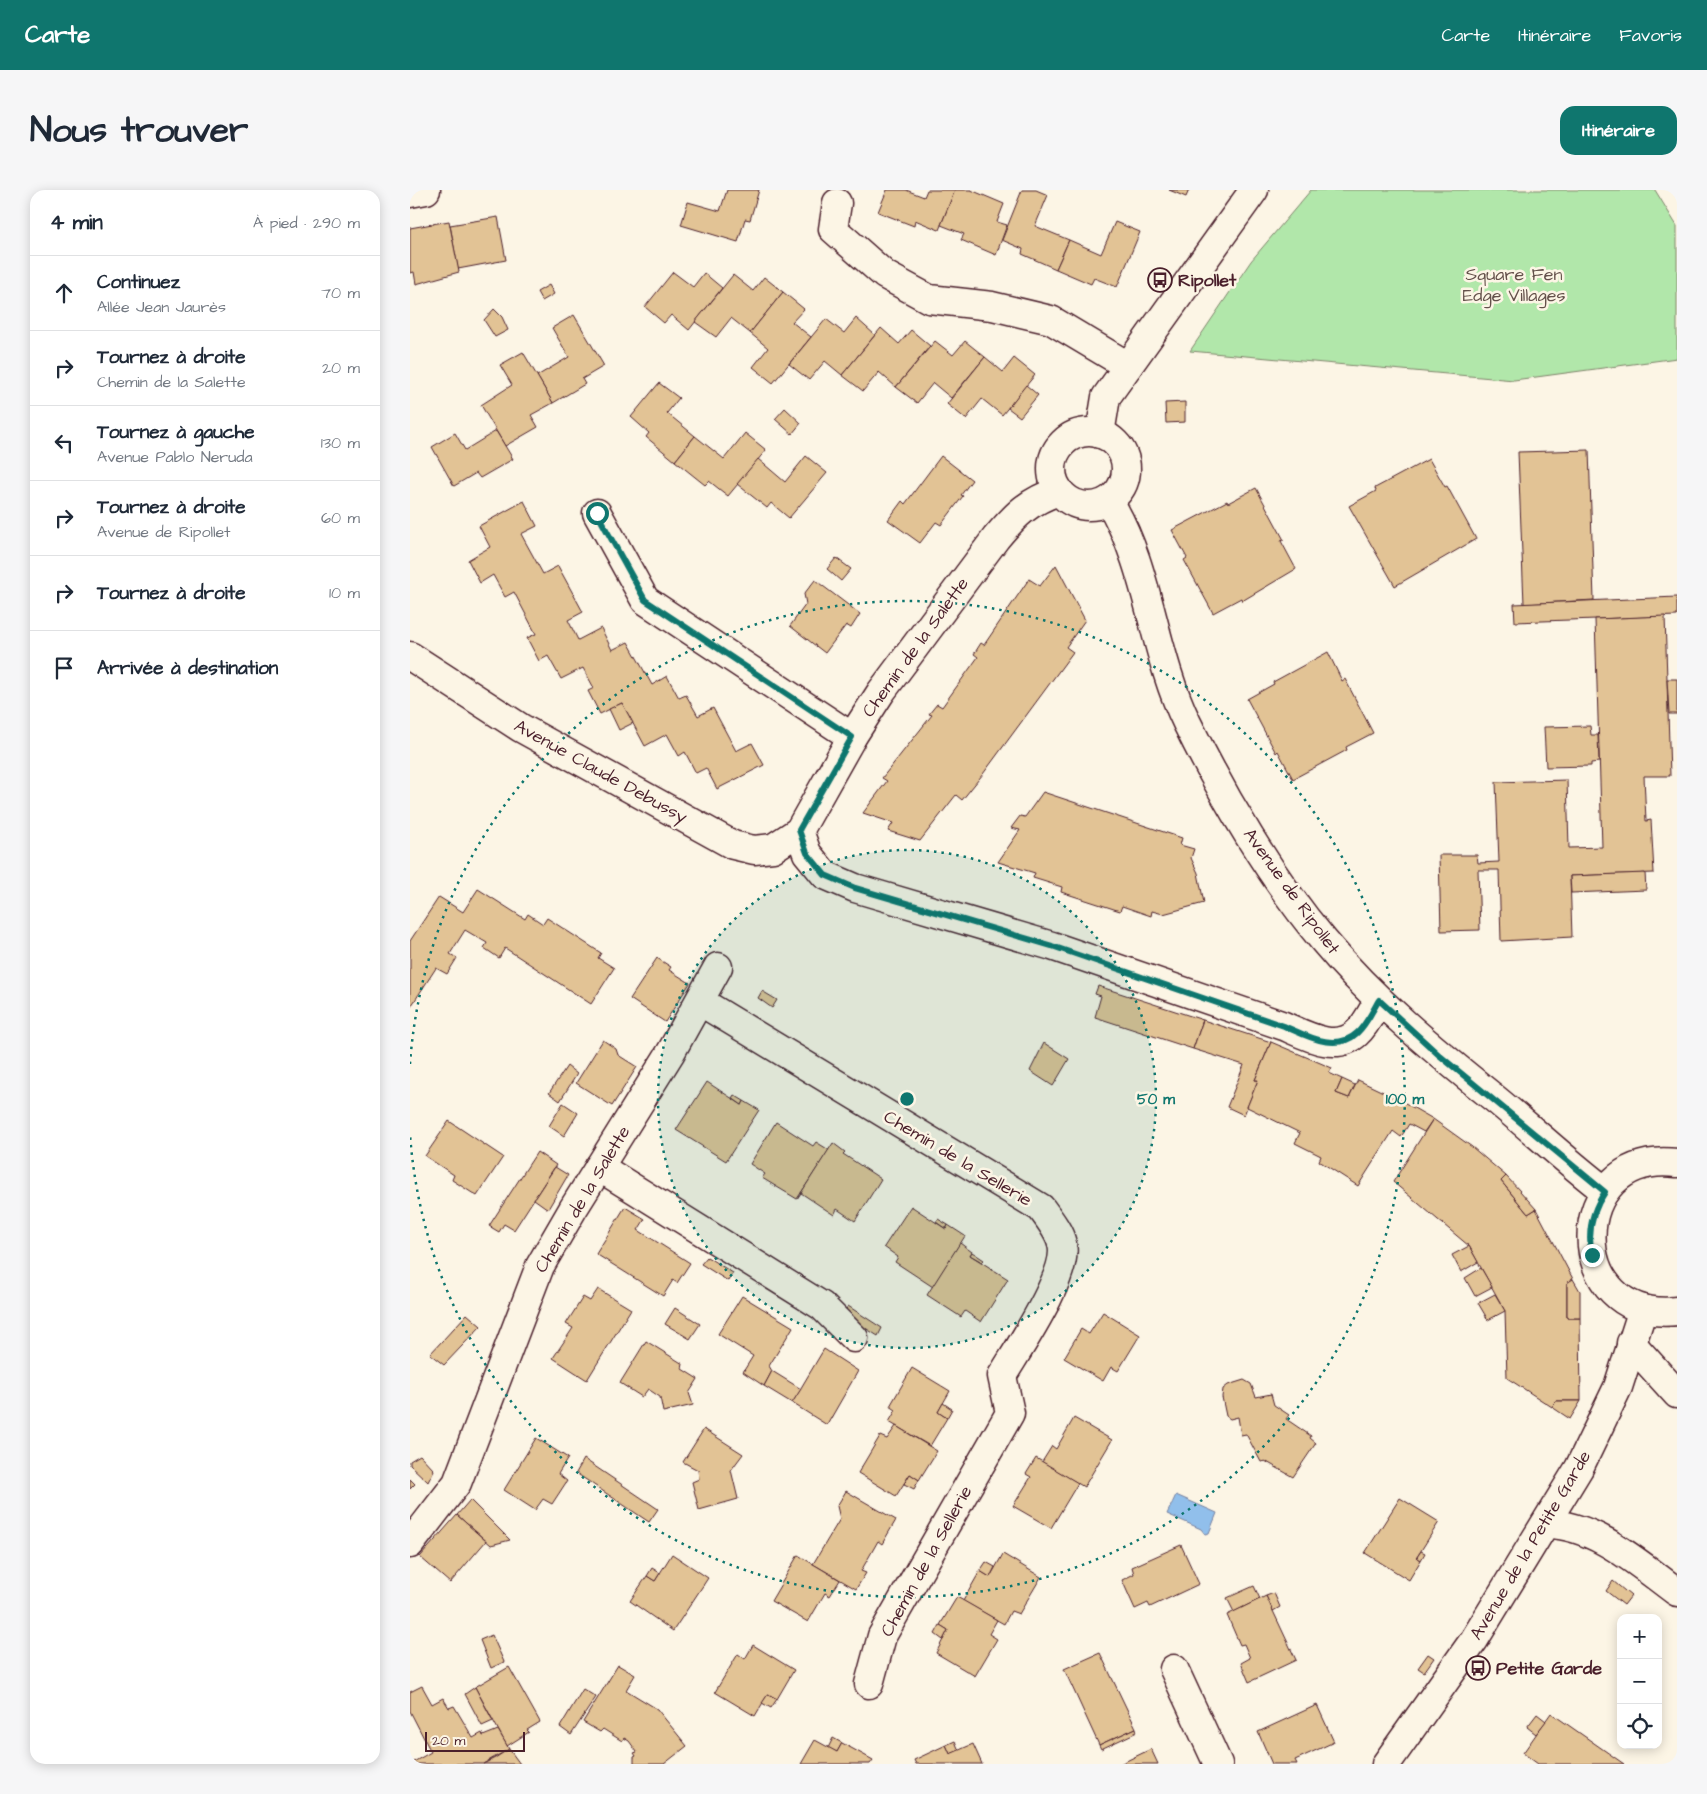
<!DOCTYPE html>
<html lang="fr">
<head>
<meta charset="utf-8">
<style>
	body { margin:0; font-family:"Architects Daughter",sans-serif; background:#f6f6f7; color:#1f2937 }
	.controls { position:absolute; right:15px; bottom:15px; display:grid; overflow:hidden; border-radius:10px; box-shadow:0 2px 12px #0003 }
	.controls button { width:45px; height:45px; display:grid; place-items:center; padding:0; border:0; border-bottom:1px solid #e0e1e3; background:#fff; color:#1f2937; font:25px sans-serif }
	.scale { position:absolute; left:15px; bottom:12px; width:100px; box-sizing:border-box; padding-left:5px; border:2px solid #4a1f2b; border-top:0; font-size:14px; line-height:18px; white-space:nowrap; color:#4a1f2b; -webkit-text-stroke:4px #fcf5e5; paint-order:stroke }
	.stop { position:absolute; width:15px; height:15px; margin:-11px; border:4px solid #0f766e; border-radius:50%; background:#fff }
	.stop.end { background:#0f766e; border-color:#fff; box-shadow:0 1px 5px #0008 }
	.list { margin:0; padding:0; list-style:none }
	h2 { display:flex; justify-content:space-between; align-items:center; height:65px; margin:0; padding:0 20px; font-size:21px }
	h2 small { font-size:16px; font-weight:400; color:#747a83 }
	.list li { display:grid; grid-template-columns:32px 1fr auto; gap:15px; align-items:center; box-sizing:border-box; height:75px; padding:0 20px; border-top:1px solid #e0e1e3 }
	.list b { display:block; font-size:19px; white-space:nowrap }
	.list p { margin:0; font-size:16px; white-space:nowrap; color:#747a83 }
	.list em { font-size:16px; font-style:normal; color:#747a83 }
	.icon { flex:none; width:28px; height:28px; fill:none; stroke:currentColor; stroke-width:2; stroke-linecap:round; stroke-linejoin:round }
	.map { position:relative; flex:none; width:1267px; height:1574px; overflow:hidden; border-radius:15px }
	header { display:flex; align-items:center; gap:30px; box-sizing:border-box; height:70px; padding:0 25px; background:#0f766e; color:#fff }
	header strong { font-size:24px }
	nav { display:flex; gap:28px; margin-inline-start:auto; font-size:18px }
	.intro { display:flex; align-items:center; justify-content:space-between; box-sizing:border-box; height:120px; padding:0 30px }
	h1 { margin:0; font-size:35px }
	.button { padding:12px 22px; border-radius:15px; background:#0f766e; color:#fff; font-size:18px; font-weight:700 }
	main { display:flex; gap:30px; padding:0 30px }
	aside { flex:1; background:#fff; border-radius:15px; box-shadow:0 2px 12px #0003 }
	.map>svg:first-child { display:block }
</style>
</head>
<body>
<header>
<strong>Carte</strong>
<nav><a>Carte</a><a>Itinéraire</a><a>Favoris</a></nav>
</header>
<div class="intro"><h1>Nous trouver</h1><a class="button">Itinéraire</a></div>
<main>
<aside>
<h2>4 min<small>À pied · 290 m</small></h2>
<ul class="list">
<li><svg class="icon" aria-label="ahead" viewBox="0 0 24 24"><path d="M12 20V5M6 11l6-6 6 6"/></svg><div><b>Continuez</b><p>Allée Jean Jaurès</p></div><em>70 m</em></li>
<li><svg class="icon" aria-label="right" viewBox="0 0 24 24"><path d="M7 20v-9h11M14 6l5 5-5 5"/></svg><div><b>Tournez à droite</b><p>Chemin de la Salette</p></div><em>20 m</em></li>
<li><svg class="icon" aria-label="left" viewBox="0 0 24 24"><path d="M17 20v-9H6M10 6l-5 5 5 5"/></svg><div><b>Tournez à gauche</b><p>Avenue Pablo Neruda</p></div><em>130 m</em></li>
<li><svg class="icon" aria-label="right" viewBox="0 0 24 24"><path d="M7 20v-9h11M14 6l5 5-5 5"/></svg><div><b>Tournez à droite</b><p>Avenue de Ripollet</p></div><em>60 m</em></li>
<li><svg class="icon" aria-label="right" viewBox="0 0 24 24"><path d="M7 20v-9h11M14 6l5 5-5 5"/></svg><div><b>Tournez à droite</b></div><em>10 m</em></li>
<li><svg class="icon" aria-label="arrive" viewBox="0 0 24 24"><path d="M6 21V4h12l-3 4 3 4H6"/></svg><div><b>Arrivée à destination</b></div></li>
</ul>
</aside>
<div class="map">
<svg width="1267" height="1574" viewBox="0 0 1267 1574">
	<rect width="100%" height="100%" fill="#fcf5e5"/>
	<filter id="ink" filterUnits="userSpaceOnUse"><feTurbulence type="fractalNoise" baseFrequency=".02" numOctaves="2"/><feDisplacementMap in="SourceGraphic" scale="10" xChannelSelector="R" yChannelSelector="G"/><feConvolveMatrix kernelMatrix="1 2 1 2 8 2 1 2 1" color-interpolation-filters="sRGB"/></filter>
	<g filter="url(#ink)">
		<path fill="#b1e7aa" stroke="#7e836a" d="M901,0H1245L1267,36V168L1104,190L780,161L841,71Z"/>
		<path fill="#91bfeb" stroke="#757f9e" d="M766,1305L807,1323L799,1343L795,1344L791,1339L757,1324Z"/>
		<g fill="#e2c395" stroke="#4a1f2b">
			<path d="M317,0H349L340,30L335,29L328,52L271,35L278,12L310,21Z"/>
			<path d="M477,0H496L514,7L517,0H545L529,40L505,30L504,36L468,22Z"/>
			<path d="M545,0H561L594,14L587,32L597,35L586,65L551,50L554,44L531,35Z"/>
			<path d="M612,0H626L638,5L625,36L659,50L646,79L612,64L613,59L592,50Z"/>
			<path d="M759,0H779L776,7Z"/>
			<path d="M88,27L96,70L48,79L40,35Z"/>
			<path d="M39,31L49,82L6,94L4,82L0,83V38Z"/>
			<path d="M705,32L730,42L707,97L684,88L681,94L646,79L659,50L691,64Z"/>
			<path d="M263,82L283,97L294,83L312,98L279,140L261,125L254,133L235,117Z"/>
			<path d="M323,85L343,101L354,87L373,102L340,143L321,128L306,147L285,132Z"/>
			<path d="M139,95L144,104L132,111L127,102Z"/>
			<path d="M373,102L394,119L382,132L401,147L363,193L343,177L358,158L340,143Z"/>
			<path d="M84,119L92,127L98,140L85,147L74,130Z"/>
			<path d="M164,125L194,176L172,189L175,194L143,213L127,186L159,167L142,138Z"/>
			<path d="M446,128L465,145L432,185L415,171L399,190L379,174L416,129L434,143Z"/>
			<path d="M471,138L489,154L501,140L520,156L486,197L469,182L453,201L432,185Z"/>
			<path d="M525,151L543,165L555,151L575,167L541,208L523,193L507,213L486,197Z"/>
			<path d="M113,162L143,213L121,225L128,237L95,256L71,215L102,195L90,175Z"/>
			<path d="M575,167L593,182L604,168L625,185L592,225L572,209L556,229L537,214Z"/>
			<path d="M249,193L269,208L257,223L285,246L265,271L236,247L239,243L221,227Z"/>
			<path d="M616,195L628,205L610,227L598,218Z"/>
			<path d="M775,212V232L756,233L755,213Z"/>
			<path d="M375,218L391,233L382,244L365,229Z"/>
			<path d="M86,241L103,269L70,288L66,283L44,296L22,257L45,243L55,260Z"/>
			<path d="M335,243L356,260L318,306L299,291L295,295L265,271L285,246L314,269Z"/>
			<path d="M1179,260L1184,410L1114,414L1108,262Z"/>
			<path d="M396,266L417,283L379,328L361,313L357,318L327,294L348,269L375,292Z"/>
			<path d="M531,266L562,290L551,305L553,306L531,335L526,332L510,353L478,330L492,311L495,314Z"/>
			<path d="M1019,269L1035,297L1037,296L1066,349L985,396L939,316L966,301L965,298Z"/>
			<path d="M846,298L874,350L871,351L886,379L832,411L831,408L803,423L774,370L777,368L762,340L817,311L818,313Z"/>
			<path d="M114,311L127,336L111,344L133,384L148,376L173,422L158,430L168,450L191,438L202,460L218,452L242,495L257,486L269,508L276,505L288,526L303,518L326,561L342,553L354,575L307,599L296,578L286,583L275,562L269,566L257,544L235,556L212,513L190,524L178,501L184,498L173,478L151,489L138,466L129,471L117,448L126,444L104,402L95,407L83,385L70,393L58,370L80,357L69,336Z"/>
			<path d="M426,368L441,379L431,391L417,379Z"/>
			<path d="M646,375L675,430L656,457L663,462L573,584L552,610L546,605L510,651L478,641L483,633L453,623L477,591L472,588L522,525L519,524L527,514L532,517L568,467L564,464L571,453L574,455L619,389L630,396Z"/>
			<path d="M405,390L450,424L441,438L436,435L415,463L380,436L396,414L394,404Z"/>
			<path d="M1267,407V426L1105,432L1104,414Z"/>
			<path d="M1255,426L1260,586H1234L1236,631L1241,630L1244,683L1160,686L1162,747L1091,751L1089,680H1068L1070,740L1031,741L1029,665H1067L1068,673L1089,672L1086,592L1157,590L1159,658L1192,657L1185,429Z"/>
			<path d="M918,462L932,491L935,489L963,543L936,557L937,560L883,589L868,561L866,563L837,509L864,494L863,492Z"/>
			<path d="M1257,489H1267V524H1259Z"/>
			<path d="M212,513L223,533L209,540L199,519Z"/>
			<path d="M1180,536L1181,545H1188L1189,572L1181,573V576L1136,577L1134,537Z"/>
			<path d="M633,602L772,648L770,655L784,659L781,668L788,683L794,713L753,724L742,721L741,726L712,716L710,721L651,702L652,697L623,688L625,683L588,672L610,640L601,638L610,626L615,627Z"/>
			<path d="M1235,683L1236,700L1161,703L1160,686Z"/>
			<path d="M68,699L115,729L118,724L133,734L137,728L191,763L188,768L204,778L181,814L95,758L89,768L74,758L77,753L55,740L40,764L47,768L37,784L26,778L0,818V751L29,707L53,722Z"/>
			<path d="M247,768L261,777L259,780L280,793L255,832L220,809Z"/>
			<path d="M688,796L793,830L783,859L685,827L691,806L685,804Z"/>
			<path d="M352,801L367,810L362,818L348,808Z"/>
			<path d="M793,830L861,852L845,890H848L834,925L817,917L834,875L783,859Z"/>
			<path d="M193,850L206,859L208,865L227,877L202,916L166,893Z"/>
			<path d="M861,852L922,878L919,883L932,889L926,903L939,908L948,890L990,910L1023,929L1014,942L999,934L991,947L983,941L948,996L909,971L911,966L885,953L890,943L837,917L848,890H845Z"/>
			<path d="M634,853L659,869L643,896L620,881Z"/>
			<path d="M157,876L167,884L150,911L139,903Z"/>
			<path d="M932,889L945,895L939,908L926,903Z"/>
			<path d="M297,892L332,915L334,911L349,920L316,971L266,940Z"/>
			<path d="M324,905L334,911L332,915L322,908Z"/>
			<path d="M153,913L168,923L154,946L139,936Z"/>
			<path d="M1023,929L1062,957L1096,986L1091,991L1118,1024L1126,1019L1163,1089L1157,1093V1128H1170L1171,1211H1146L1142,1217L1097,1188L1095,1121L1059,1056L983,992Z"/>
			<path d="M39,931L93,967L67,1006L42,990L44,985L15,966Z"/>
			<path d="M366,932L403,956L406,952L419,960L387,1009L352,988L355,984L340,974Z"/>
			<path d="M423,953L435,962L433,964L471,989L445,1031L427,1019L424,1025L391,1003Z"/>
			<path d="M127,962L146,975L104,1040L94,1034L89,1042L79,1036Z"/>
			<path d="M145,977L158,985L138,1019L124,1009Z"/>
			<path d="M1096,986L1110,1001L1126,1019L1118,1024L1091,991Z"/>
			<path d="M501,1016L536,1039L538,1035L555,1046L523,1097L485,1072L488,1067L474,1057Z"/>
			<path d="M215,1017L235,1029L228,1040L280,1073L267,1093L263,1090L253,1106L186,1064Z"/>
			<path d="M528,1029L538,1035L536,1039L526,1032Z"/>
			<path d="M550,1053L562,1062L560,1065L598,1089L571,1132L555,1121L551,1127L517,1105Z"/>
			<path d="M1059,1056L1068,1072L1051,1082L1042,1065Z"/>
			<path d="M562,1062L574,1070L572,1072L560,1065Z"/>
			<path d="M297,1067L323,1083L318,1091L291,1074Z"/>
			<path d="M1071,1078L1082,1097L1065,1106L1055,1088Z"/>
			<path d="M1163,1089L1170,1101V1128H1157V1093Z"/>
			<path d="M188,1099L221,1119L177,1190L143,1168L163,1138L156,1134L173,1107L180,1111Z"/>
			<path d="M1085,1104L1095,1121L1078,1130L1068,1113Z"/>
			<path d="M332,1106L383,1137L359,1176L362,1181L354,1196L333,1182L343,1166L308,1144Z"/>
			<path d="M438,1116L472,1138L468,1146L433,1124Z"/>
			<path d="M265,1118L290,1134L280,1149L255,1134Z"/>
			<path d="M693,1122L730,1145L708,1181L701,1177L693,1191L654,1168L671,1139L679,1144Z"/>
			<path d="M57,1124L71,1136L34,1175L20,1164Z"/>
			<path d="M236,1151L273,1174L272,1179L288,1189L279,1203L283,1215L253,1222L250,1207L238,1199L232,1207L210,1193Z"/>
			<path d="M414,1159L448,1181L417,1235L382,1213Z"/>
			<path d="M502,1178L540,1201L528,1222L537,1228L520,1256L479,1232L486,1220L480,1216Z"/>
			<path d="M362,1181L391,1199L382,1213L354,1196Z"/>
			<path d="M834,1190L841,1194L846,1207L861,1204L864,1215L879,1225L876,1229L901,1246L900,1248L906,1253L883,1287L855,1271L851,1272L836,1244L831,1245L828,1227L820,1229L816,1226L812,1207L813,1199L818,1195Z"/>
			<path d="M1146,1211H1171L1160,1229L1142,1217Z"/>
			<path d="M533,1213L542,1219L537,1228L528,1222Z"/>
			<path d="M664,1228L702,1250L674,1297L632,1272L642,1256L646,1259Z"/>
			<path d="M486,1236L527,1261L509,1290L500,1284L486,1306L448,1283L470,1246L477,1249Z"/>
			<path d="M294,1239L333,1264L321,1280L328,1309L289,1320L282,1292L289,1289L288,1280L273,1272Z"/>
			<path d="M126,1248L158,1268L148,1284L157,1291L142,1314L133,1309L125,1320L94,1300Z"/>
			<path d="M10,1265L24,1280L18,1292L0,1275V1271Z"/>
			<path d="M626,1268L668,1293L641,1338L603,1316L621,1287L616,1284Z"/>
			<path d="M174,1269L248,1319L239,1332L166,1283Z"/>
			<path d="M500,1284L509,1290L504,1299L494,1294Z"/>
			<path d="M0,1289L5,1294L0,1299Z"/>
			<path d="M436,1301L486,1330L472,1354L468,1351L451,1381L456,1383L446,1399L403,1374L430,1329L427,1316Z"/>
			<path d="M990,1308L1029,1332L1007,1367L1011,1370L999,1390L955,1363Z"/>
			<path d="M60,1310L100,1350L81,1355L47,1325Z"/>
			<path d="M47,1325L76,1351L40,1393L10,1367Z"/>
			<path d="M771,1355L789,1394L740,1417L738,1413L725,1419L712,1390L724,1384L722,1377Z"/>
			<path d="M1011,1361L1015,1363L1011,1370L1007,1367Z"/>
			<path d="M262,1364L298,1388L263,1441L220,1411L237,1386L245,1391Z"/>
			<path d="M593,1364L631,1387L609,1424L601,1421L594,1434L553,1411L570,1381L580,1387Z"/>
			<path d="M388,1365L430,1390L420,1406L415,1403L398,1432L361,1411Z"/>
			<path d="M576,1372L585,1377L580,1387L570,1381Z"/>
			<path d="M242,1378L250,1383L245,1391L237,1386Z"/>
			<path d="M1203,1391L1221,1406L1214,1415L1196,1401Z"/>
			<path d="M844,1396L850,1409L824,1422L817,1408Z"/>
			<path d="M864,1403L870,1417L863,1421L856,1406Z"/>
			<path d="M856,1406L886,1470L839,1492L831,1473L840,1468L834,1454L830,1455L817,1425Z"/>
			<path d="M547,1407L587,1430L579,1444L587,1449L565,1486L526,1463L538,1440L530,1435Z"/>
			<path d="M530,1435L538,1440L533,1450L525,1444Z"/>
			<path d="M82,1445L94,1472L81,1478L70,1450Z"/>
			<path d="M343,1455L384,1480L367,1509L358,1504L345,1526L305,1502L328,1464L335,1469Z"/>
			<path d="M690,1463L726,1538L689,1555L654,1479Z"/>
			<path d="M1018,1464L1024,1468L1014,1482L1008,1478Z"/>
			<path d="M208,1475L225,1485L216,1500L247,1519L277,1556L254,1574H224V1567L226,1566L224,1563L227,1562L219,1551L214,1548L212,1551L193,1539L190,1542L173,1532Z"/>
			<path d="M99,1477L130,1532L117,1540L119,1542L97,1556L65,1497Z"/>
			<path d="M12,1496L22,1514L33,1508L39,1518L44,1516L63,1548L72,1543L73,1546L88,1540L99,1559L73,1574H0L21,1562L0,1521V1502Z"/>
			<path d="M65,1497L83,1531L72,1536L55,1504Z"/>
			<path d="M173,1499L186,1507L161,1545L150,1537Z"/>
			<path d="M358,1504L367,1509L361,1518L352,1513Z"/>
			<path d="M907,1515L924,1552L885,1570L887,1574H862L848,1542Z"/>
			<path d="M1141,1523L1214,1574H1128L1113,1563Z"/>
			<path d="M1127,1524L1136,1531L1126,1544L1117,1537Z"/>
			<path d="M726,1538L727,1542L691,1559L689,1555Z"/>
			<path d="M423,1548L432,1553L427,1562L418,1558Z"/>
			<path d="M405,1550L427,1562L432,1553L463,1570L460,1574H391Z"/>
			<path d="M545,1551L549,1561L540,1564L536,1555Z"/>
			<path d="M563,1554L572,1574H506L504,1570L536,1555L540,1564Z"/>
			<path d="M99,1559L110,1574H73L85,1568Z"/>
			<path d="M741,1559L748,1574H710Z"/>
		</g>
		<g fill="none" stroke-linecap="round" stroke-linejoin="round">
			<g stroke="#4a1f2b" stroke-width="31">
				<g id="minor">
					<path d="M0,3L16,0"/>
					<path d="M427,13L423,39L475,85L519,109L582,116L641,130L718,176"/>
					<circle cx="679" cy="279" r="37"/>
					<path d="M690,244L696,207L844,0"/>
					<path d="M699,311C740,378 742,461 777,533C813,607 861,688 914,751C964,811 1024,860 1084,908C1122,939 1157,972 1195,1001"/>
					<path d="M187,323L235,410L442,547"/>
					<path d="M0,466L111,538L323,655L344,660L363,658L389,641L442,547L471,502L586,348C606,324 619,311 649,301"/>
					<path d="M389,641L397,663L415,685L445,698L642,756L874,836C895,845 926,863 947,843C956,835 963,820 969,810"/>
					<path d="M291,812L631,1018C639,1029 649,1041 652,1054C660,1083 608,1159 592,1186L600,1223L472,1446L459,1494"/>
					<path d="M1267,973C1153,959 1153,1134 1267,1121"/>
					<path d="M189,977L412,1116L444,1148"/>
					<path d="M1221,1153L1267,1204"/>
					<path d="M1136,1334C1185,1334 1229,1374 1267,1402"/>
					<path d="M0,1354L47,1293L130,1076L163,1019L261,862L308,777"/>
					<path d="M764,1479L808,1574"/>
					<path d="M976,1574L1064,1450L1169,1278L1208,1197L1233,1119"/>
				</g>
			</g>
			<use href="#minor" stroke="#fcf5e5" stroke-width="28"/>
		</g>
	</g>
	<g fill="none" stroke-linecap="round" stroke-linejoin="round" filter="url(#ink)">
		<path stroke="#0f766e" stroke-width="6" d="M187,323L235,410L442,547L389,640L397,663L415,685L445,698L642,756L874,836C895,845 926,863 947,843C956,835 963,820 969,810L1029,865L1195,1002C1182,1021 1177,1042 1182,1065"/>
	</g>
	<circle cx="497" cy="909" r="249" fill="#0f766e" fill-opacity=".12"/>
	<g fill="none" stroke="#0f766e" stroke-width="2.5" stroke-dasharray="2.5 5">
		<circle cx="497" cy="909" r="249"/>
		<path d="M0 874A498 498 0 1 1 0 944"/>
	</g>
	<defs>
		<g id="bus-ring" transform="scale(1.25)"><circle r="9.5" fill="#fcf5e5" stroke="#4a1f2b" stroke-width="1.5"/><path d="M-5-6H5V4H4V6H2V4H-2V6H-4V4H-5ZM-3.5-4V0h7V-4ZM-3.5 1.2v1.5H-2V1.2ZM2 1.2v1.5H3.5V1.2Z" fill="#4a1f2b"/></g>
	</defs>
	<g fill-rule="evenodd">
		<use href="#bus-ring" x="750" y="90"/>
		<use href="#bus-ring" x="1068" y="1478"/>
	</g>
	<g text-anchor="middle" stroke-width="5" stroke-linejoin="round" paint-order="stroke">
		<g font-size="18" fill="#64514b" stroke="#fcf5e5">
			<text x="1104" y="90">Square Fen<tspan x="1104" dy="21">Edge Villages</tspan></text>
		</g>
		<g font-size="18" font-weight="bold" fill="#4a1f2b" stroke="#fcf5e5" text-anchor="start">
			<text x="768" y="96">Ripollet</text>
			<text x="1086" y="1484">Petite Garde</text>
		</g>
		<g font-size="18" fill="#4a1f2b" stroke="#fcf5e5">
			<text transform="translate(505 457) rotate(-54)" y="6">Chemin de la Salette</text>
			<text transform="translate(191 581) rotate(29)" y="6">Avenue Claude Debussy</text>
			<text transform="translate(882 701) rotate(54)" y="6">Avenue de Ripollet</text>
			<text transform="translate(548 968) rotate(31)" y="6">Chemin de la Sellerie</text>
			<text transform="translate(172 1009) rotate(-59)" y="6">Chemin de la Salette</text>
			<text transform="translate(1120 1355) rotate(-59)" y="6">Avenue de la Petite Garde</text>
			<text transform="translate(516 1371) rotate(-61)" y="6">Chemin de la Sellerie</text>
		</g>
	</g>
	<circle cx="497" cy="909" r="8" fill="#0f766e" stroke="#fcf5e5" stroke-width="2.5"/>
	<g font-size="15" text-anchor="middle" font-weight="bold" fill="#0f766e" stroke="#fcf5e5" stroke-width="5" stroke-linejoin="round" paint-order="stroke">
		<text x="746" y="914">50 m</text>
		<text x="995" y="914">100 m</text>
	</g>
</svg>
<div class="controls">
<button>+</button>
<button>−</button>
<button><svg class="icon" aria-label="locate" viewBox="0 0 24 24"><circle cx="12" cy="12" r="6"/><path d="M12 2v4M12 18v4M2 12h4M18 12h4"/></svg></button>
</div>
<div class="scale">20 m</div>
<div class="stop" style="left:187px;top:323px"></div>
<div class="stop end" style="left:1182px;top:1065px"></div>
</div>
</main>
</body>
</html>
